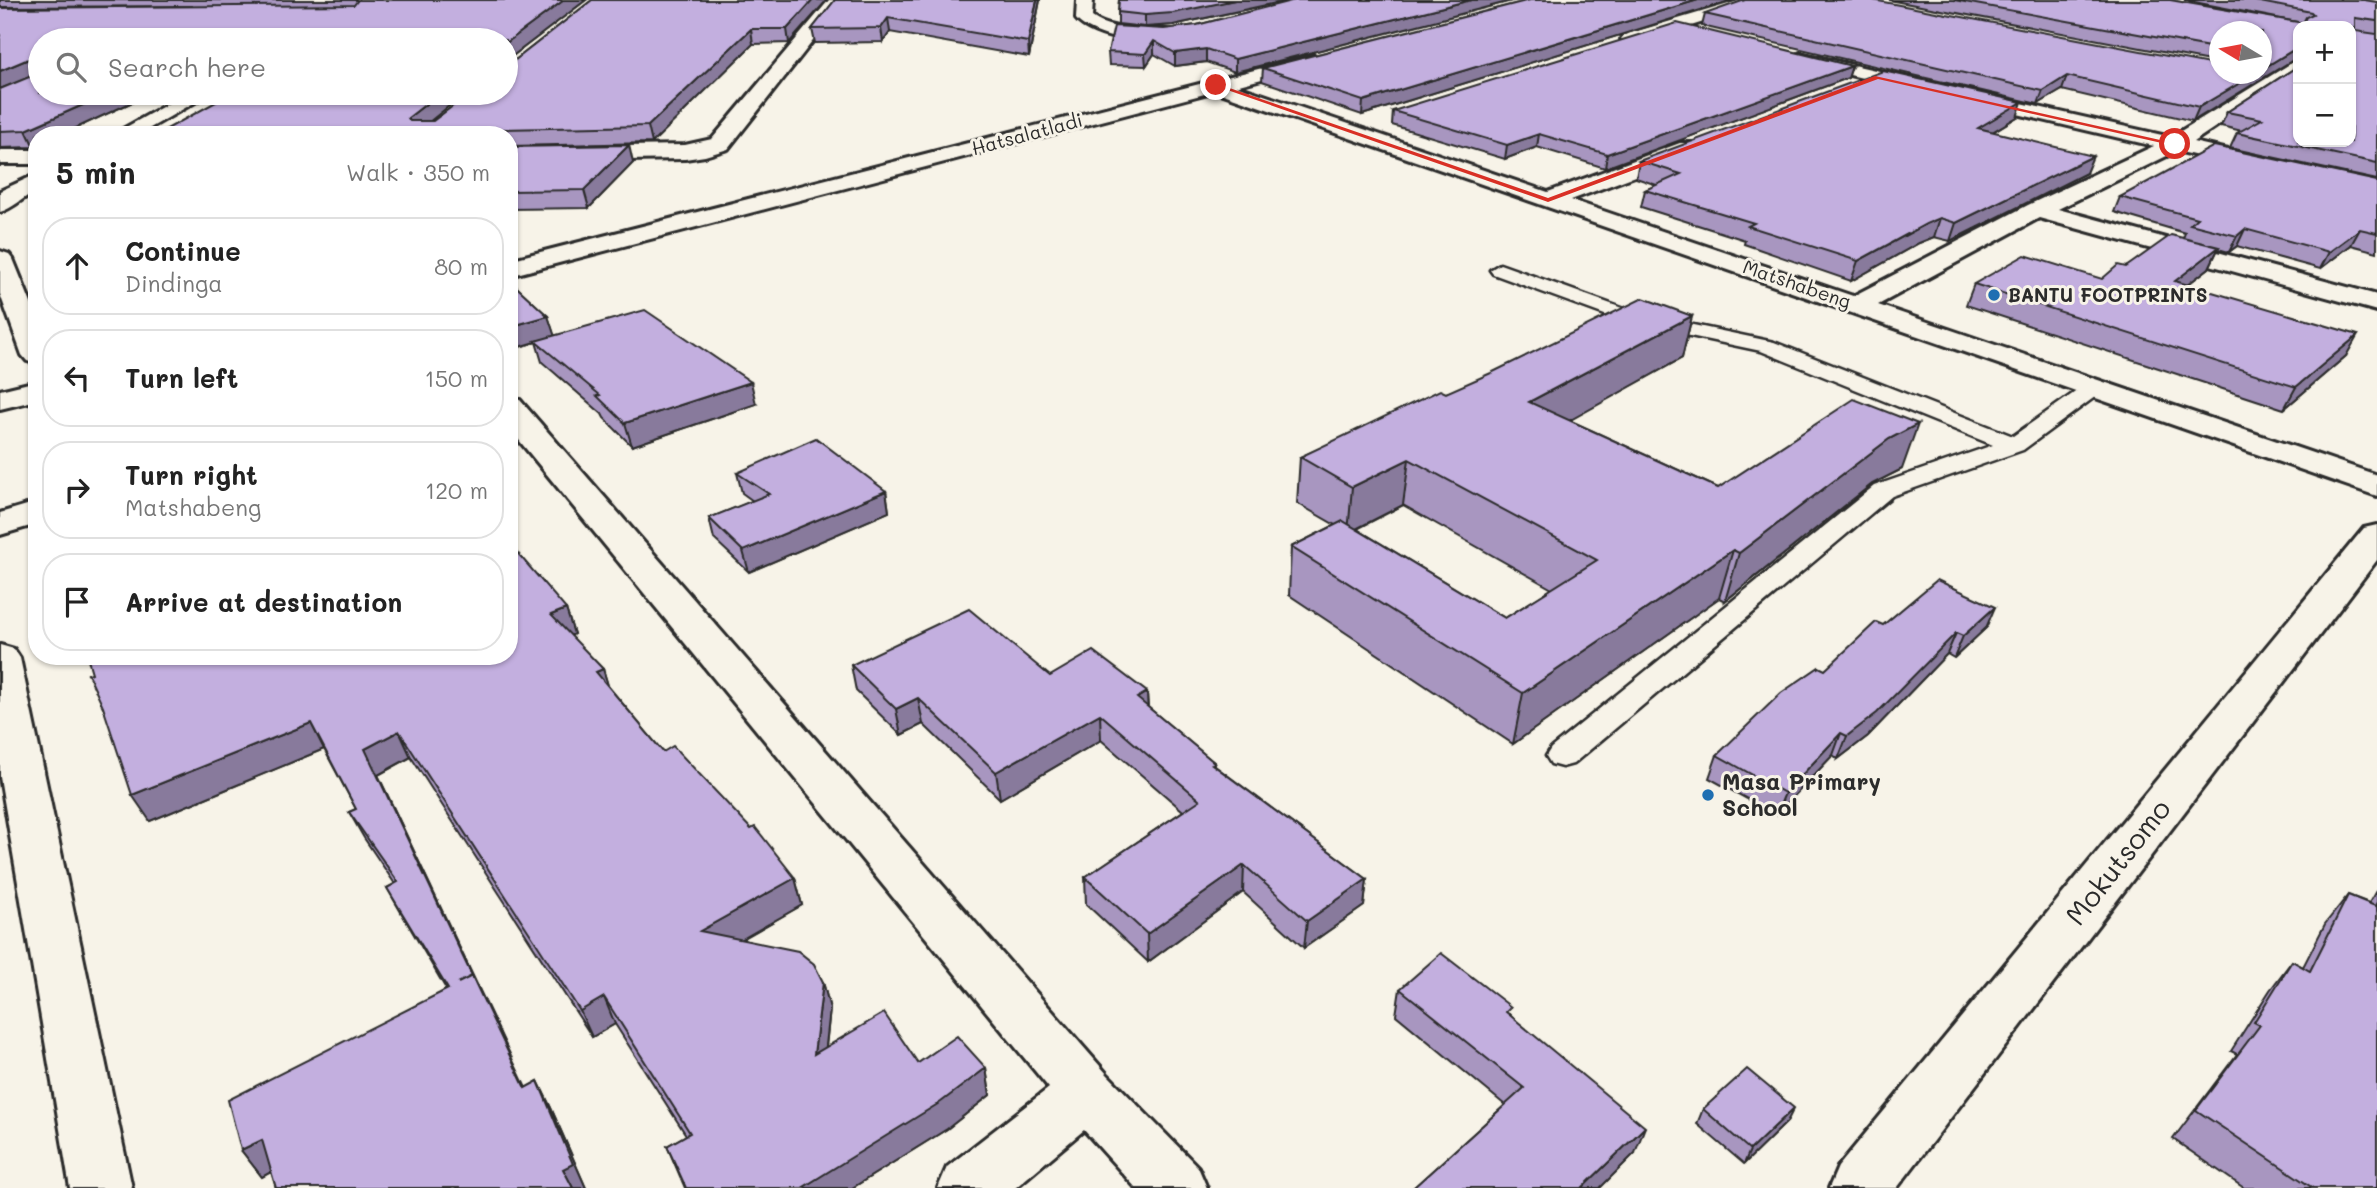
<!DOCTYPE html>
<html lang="en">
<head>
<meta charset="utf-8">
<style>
	body { margin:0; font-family:Mali,sans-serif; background:#f6f6f6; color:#222 }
	.controls { position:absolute; right:21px; top:21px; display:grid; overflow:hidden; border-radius:14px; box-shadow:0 2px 5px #0004 }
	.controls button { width:63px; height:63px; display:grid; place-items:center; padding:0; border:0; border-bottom:2px solid #e0e0e0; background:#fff; color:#222; font:35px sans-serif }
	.compass { position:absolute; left:2209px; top:21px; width:63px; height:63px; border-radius:50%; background:#fff; box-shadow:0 2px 5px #0004; rotate:280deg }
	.stop { position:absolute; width:21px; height:21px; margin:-16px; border:5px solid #d93025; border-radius:50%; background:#fff }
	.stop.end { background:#d93025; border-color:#fff; box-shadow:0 2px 7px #0008 }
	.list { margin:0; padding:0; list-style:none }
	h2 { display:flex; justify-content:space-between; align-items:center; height:91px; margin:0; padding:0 28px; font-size:30px }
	h2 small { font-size:23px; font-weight:400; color:#767676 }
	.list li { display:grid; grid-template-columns:46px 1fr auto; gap:21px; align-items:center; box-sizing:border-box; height:98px; margin:0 14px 14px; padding:0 14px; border:2px solid #e0e0e0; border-radius:28px }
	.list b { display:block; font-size:26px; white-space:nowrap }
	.list p { margin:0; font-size:23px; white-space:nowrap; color:#767676 }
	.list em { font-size:23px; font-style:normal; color:#767676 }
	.icon { flex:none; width:38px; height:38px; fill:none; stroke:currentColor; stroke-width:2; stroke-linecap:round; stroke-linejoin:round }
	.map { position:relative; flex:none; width:2377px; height:1188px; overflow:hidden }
	.search { position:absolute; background:#fff; box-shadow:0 2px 5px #0004; left:28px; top:28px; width:490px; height:77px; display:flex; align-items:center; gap:18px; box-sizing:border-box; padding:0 24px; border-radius:38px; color:#767676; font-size:26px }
	.panel { position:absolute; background:#fff; box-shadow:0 2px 5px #0004; left:28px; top:126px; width:490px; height:539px; border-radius:28px }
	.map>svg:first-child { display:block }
</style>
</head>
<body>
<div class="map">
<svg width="2377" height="1188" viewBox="0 0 2377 1188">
	<rect width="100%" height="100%" fill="#f7f3e8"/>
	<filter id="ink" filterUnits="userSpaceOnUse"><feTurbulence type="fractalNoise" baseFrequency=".0143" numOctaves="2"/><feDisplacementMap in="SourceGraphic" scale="14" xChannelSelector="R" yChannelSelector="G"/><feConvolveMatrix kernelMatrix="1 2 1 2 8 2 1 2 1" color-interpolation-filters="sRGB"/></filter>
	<g filter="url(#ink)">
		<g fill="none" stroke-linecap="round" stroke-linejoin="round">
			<g stroke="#2b2b2b" stroke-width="5">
				<path id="lane" d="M1500,264L1636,313L1774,342L2013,436L2088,383L2096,381L2107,388L2023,450L1892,496L1573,764L1562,767L1551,764L1546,756L1551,748L1874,486L1993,445L1761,351L1624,322L1493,274L1490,270Z"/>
			</g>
			<g stroke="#2b2b2b" stroke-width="6">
				<g id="street">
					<path d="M829,0H845L728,149L705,156L685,159L509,162V148L685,145L712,139Z"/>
					<path d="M1077,0H1093L1092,17C1118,37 1163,22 1175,34C1158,52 1090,37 1076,19Z"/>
					<path d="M1742,0H1767L1765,3L1636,43H1624L1621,39L1624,35Z"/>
					<path d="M1800,53L2171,137L2298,59V72L2193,142L2264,158L2267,163L2264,168L2256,170L2177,151L2058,209L2377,295V311L2039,218L1878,305L2377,475V496L1209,89L1206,85L1209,81H1223L1548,192L1680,143H1696L1699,148L1696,153L1571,200L1853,296L2028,205L2154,146L1794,62L1791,58Z"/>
					<path d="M187,93H211L138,135H112Z"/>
					<rect x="0" y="150" width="37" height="14"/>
					<path d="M37,174V190C24,197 12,209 0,212V191Z"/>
					<path d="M0,251L9,254L13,259L37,318V364L27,361L22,355L0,294Z"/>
					<path d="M509,398L520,400L1107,1074L1198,1167L1207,1188H1136L1084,1130L1015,1188H938L947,1167L1049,1088L509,428Z"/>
					<path d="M37,502V524L0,535V513Z"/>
					<path d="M2377,525V560L1897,1188H1829L1838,1167L2364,528Z"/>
					<path d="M0,645L14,649L20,658L132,1188H70L0,777Z"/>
				</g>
			</g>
			<g stroke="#2b2b2b" stroke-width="6">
				<g id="secondary">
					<path d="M1313,55L1322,60L1319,64L509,276V260Z"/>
					<path d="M37,381V400L0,409V390Z"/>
				</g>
			</g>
			<use href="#lane" fill="#f7f3e8" fill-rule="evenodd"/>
			<use href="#street" fill="#f7f3e8" fill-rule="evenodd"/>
			<use href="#secondary" fill="#f7f3e8" fill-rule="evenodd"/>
		</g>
		<g fill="#a896c0" stroke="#2b2b2b" stroke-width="2" fill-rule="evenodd">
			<path d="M0,0H586L506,61V40H40L152,93L61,135H37V146L34,147L0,148V8L193,6L0,7Z"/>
			<path d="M592,0H827L789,43L753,44L652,143L509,146V135H156L465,93L430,121H433L510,64Z"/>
			<path d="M835,0H1040L1029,57L890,32L883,42L815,43L812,29Z"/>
			<path d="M1119,0H1290L1173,25L1145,27L1118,24V12Z"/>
			<path d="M1295,0H1515L1235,72L1206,62L1175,66L1154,54L1146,66L1109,65L1108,52L1164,29L1197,25Z"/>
			<path d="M1530,0H1733L1362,115L1262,81L1263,68Z"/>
			<path d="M1889,0H2170L2303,23L2184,0H2364L2377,2V180L2230,148L2237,133L2242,131L2221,126L2227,112L2298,66L2351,142L2298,26V57L2193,121L2062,90L2038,104L1702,26L1705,14L2220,66L2262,74L2220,32V63Z"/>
			<path d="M1852,66L1848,78L1605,168L1537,147L1505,159L1392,125L1393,111Z"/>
			<path d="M2017,117L1993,132L2086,173L1950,241L1934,237L1919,243L1851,281L1744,244L1745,240L1641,207L1645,190L1657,185L1636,178L1639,161Z"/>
			<path d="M509,147L633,163L589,208L509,209Z"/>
			<path d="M2377,181V252L2351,245L2320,269L2237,246L2229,252L2218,249L2209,268L2187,285L2346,356L2284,409L1966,305L1974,284L2102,279L2183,238L2185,233L2114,212L2120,197Z"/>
			<path d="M509,280L548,316L554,335L756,404L632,446L604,418L602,414L542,362L536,342L509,350Z"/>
			<path d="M1692,316L1682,358L1569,420L1718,488L1902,469L1872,484L1725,601L1719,598L1513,744L1289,595L1291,547L1335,525L1297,503L1300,457L1446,393ZM1403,505L1552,589L1505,618L1357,529Z"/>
			<path d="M737,473L886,491L889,512L749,572L714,539L709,518L753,501L742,493Z"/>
			<path d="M566,609L574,634L570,636L603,669L608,686L663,752L795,878L802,905L742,939L823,982L830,1009L826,1047L918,1063L986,1068L990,1095L947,1129L852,1188H685L667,1146L686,1135L615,1024L592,1037L411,757L378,775L526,1088L538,1081L551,1108L586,1188H276L271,1172L262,1177L241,1150L446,989L402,914L387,888L395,884L364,838L349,812L356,809L324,749L150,821L92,673Z"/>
			<path d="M1883,625L1986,628L1954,658L1947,654L1868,736L1838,759L1833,755L1776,815L1709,778L1717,755Z"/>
			<path d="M851,665L1050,676L1147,692L1148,707L1215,763V766L1367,879L1364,906L1304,948L1243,892L1148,962L1086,904L1085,877L1183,811L1101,740L1000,799L923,724L901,735L856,691Z"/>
			<path d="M2377,889V1188H2244L2173,1139L2237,1054L2231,1051L2270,990L2292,961L2303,967L2325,924L2348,895L2369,903Z"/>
			<path d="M1400,989L1509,1014L1635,1153L1600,1188H1413L1505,1105L1396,1015Z"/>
			<path d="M1703,1109L1787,1122L1744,1164L1697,1124Z"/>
		</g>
		<g fill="#887a9c" stroke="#2b2b2b" stroke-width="2">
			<path d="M564,0H586L506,61V43Z"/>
			<path d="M813,0H827L789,43L787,29Z"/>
			<path d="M1037,0H1040L1029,57L1028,42Z"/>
			<path d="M1235,0H1290L1173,25L1145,27V15Z"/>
			<path d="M1471,0H1515L1235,72V59Z"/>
			<path d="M1698,0H1733L1362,115L1363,101Z"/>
			<path d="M888,18L890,32L883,42L881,28Z"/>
			<path d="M751,29L753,44L652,143L648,126Z"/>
			<path d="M1154,41V54L1146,66L1145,54Z"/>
			<path d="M2298,47V57L2193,121L2199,107L2255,74H2262V69Z"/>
			<path d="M1206,49V62L1175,66V53Z"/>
			<path d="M31,58L39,74L0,89V71Z"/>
			<path d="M1852,66L1848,78L1605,168L1607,154Z"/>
			<path d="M2067,76L2062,90L2038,104L2043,91Z"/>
			<path d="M110,93H152L61,135H37V146L34,147L26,130Z"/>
			<path d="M440,93H465L413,135L408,118Z"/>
			<path d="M2022,102L2017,117L1972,144L1978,128Z"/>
			<path d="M1539,134L1537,147L1505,159L1507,145Z"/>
			<path d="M629,145L633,163L589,208L584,190Z"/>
			<path d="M2093,156L2086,173L1950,241L1956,223Z"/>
			<path d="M1940,218L1934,237L1919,243L1851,281L1858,261L1926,224Z"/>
			<path d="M2245,229L2237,246L2229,252L2237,236Z"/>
			<path d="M2360,229L2351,245L2320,269L2329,252Z"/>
			<path d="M2219,247L2209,268L2165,302L2175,281Z"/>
			<path d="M548,316L555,337L535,341L536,342L509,350V327Z"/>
			<path d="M1692,316L1682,358L1522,447L1529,402Z"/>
			<path d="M2358,335L2346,356L2284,409L2296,387Z"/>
			<path d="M751,382L756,404L632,446L625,423Z"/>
			<path d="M1918,424L1902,469L1872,484L1725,601L1739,553L1889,439Z"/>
			<path d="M1409,459L1403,505L1348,533L1352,487Z"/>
			<path d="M886,491L889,512L749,572L743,551Z"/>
			<path d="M1733,550L1719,598L1513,744L1523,693Z"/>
			<path d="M1995,607L1986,628L1954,658L1963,636Z"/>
			<path d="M566,609L574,634L560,641L551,615Z"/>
			<path d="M1956,633L1947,654L1868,736L1838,759L1847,736Z"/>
			<path d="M603,669L611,695L596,672Z"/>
			<path d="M1147,692L1148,718L1137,698Z"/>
			<path d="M918,698L923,724L901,735L896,709Z"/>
			<path d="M1100,714L1101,740L1000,799L996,772Z"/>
			<path d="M311,723L324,749L150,821L132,795Z"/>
			<path d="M399,731L411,757L378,775L538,1115L458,983L365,749Z"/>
			<path d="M1841,733L1833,755L1776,815L1785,793Z"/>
			<path d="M1244,865L1243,892L1148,962L1147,934Z"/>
			<path d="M795,878L802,905L709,958L700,931Z"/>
			<path d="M1367,879L1364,906L1304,948L1307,921Z"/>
			<path d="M823,982L830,1009L822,1081L814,1054Z"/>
			<path d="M604,997L615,1024L592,1037L580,1011Z"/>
			<path d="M986,1068L990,1095L947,1129L852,1188H802Z"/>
			<path d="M538,1081L551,1108L586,1188H573L563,1169Z"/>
			<path d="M1794,1108L1787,1122L1744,1164L1750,1150Z"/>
			<path d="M1645,1127L1635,1153L1600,1188H1582Z"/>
			<path d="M262,1140L282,1166L262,1177L241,1150Z"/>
		</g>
		<g fill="#c3afdf" stroke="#2b2b2b" stroke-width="2">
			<path d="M358,0H564L506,43V40H40V93H110L26,130L0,131V89L34,75L35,61L31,58L0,71V8L354,5Z"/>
			<path d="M592,0H813L787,29H751L648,126L502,129L503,135H156L232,93H440L408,118L410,121H433L470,93H506V65L510,64Z"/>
			<path d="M835,0H1037L1028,42L888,18L881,28L812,29Z"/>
			<path d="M1119,0H1235L1173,13L1145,15L1118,12Z"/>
			<path d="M1295,0H1471L1235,59L1206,49L1175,53L1154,41L1145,54L1108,52L1114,26L1164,29L1197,25Z"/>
			<path d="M1530,0H1698L1363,101L1263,68Z"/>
			<path d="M1745,0H1873L2220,66V74H2255L2199,107L2067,76L2043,91L1705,14Z"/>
			<path d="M1954,0H2170L2303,23L2306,17L2313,14L2311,12L2250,0H2364L2377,2V21L2355,18V31L2377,34V163L2237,133L2262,119L2227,112L2298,66V142H2351V26H2298V47L2262,69V32H2220V49Z"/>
			<path d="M1677,23L1852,66L1607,154L1539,134L1507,145L1393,111Z"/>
			<path d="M1883,71L2022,102L1978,128L2093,156L1956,223L1940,218L1926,224L1858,261L1748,226L1754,223L1645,190L1681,174L1639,161Z"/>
			<path d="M629,145L584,190L509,191V147Z"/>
			<path d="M2214,146L2377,181V233L2360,229L2329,252L2245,229L2237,236L2190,224L2197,218L2120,197Z"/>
			<path d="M2171,235L2219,247L2175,281L2358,335L2296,387L1974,284L2025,255L2102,279L2118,265L2126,267Z"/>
			<path d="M509,280L548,316L509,327Z"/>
			<path d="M1643,298L1692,316L1529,402L1718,488L1854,399L1918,424L1889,439L1739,553L1733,550L1523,693L1291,547L1343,521L1505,618L1597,560L1409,459L1352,487L1300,457L1440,390L1446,393L1491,373Z"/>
			<path d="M645,310L751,382L625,423L597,396L600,395L535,341Z"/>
			<path d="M816,438L886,491L743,551L709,518L769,494L737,473Z"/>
			<path d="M509,543L566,609L551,615L603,669L596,672L663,752L673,746L751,829L755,827L795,878L700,931L798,951L814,964L823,982L814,1054L884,1013L918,1063L957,1036L986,1068L941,1102L802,1188H686L667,1146L690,1133L604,997L580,1011L399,731L365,749L472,976L458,983L472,976L525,1088L538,1081L573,1164L563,1169L573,1188H276L262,1140L241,1150L228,1100L448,989L387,888L398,882L349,812L356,809L311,723L132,795L103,707L88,674L92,673L87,656H509Z"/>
			<path d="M1937,580L1995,607L1963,636L1956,633L1877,713L1847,736L1841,733L1785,793L1717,755L1781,693L1819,667L1825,670L1876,622L1883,625Z"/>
			<path d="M969,609L1050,676L1093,651L1147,692L1137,698L1215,763L1212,764L1367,879L1307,921L1244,865L1147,934L1085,877L1200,800L1100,714L996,772L918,698L896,709L851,665Z"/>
			<path d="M2348,895L2375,906L2377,902V1188H2313L2196,1110L2260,1025L2254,1022L2292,961L2310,971Z"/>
			<path d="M1441,953L1511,1007L1506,1012L1645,1127L1582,1188H1413L1524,1088L1400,989Z"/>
			<path d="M1747,1069L1794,1108L1750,1150L1703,1109Z"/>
		</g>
	</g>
	<path fill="#d93025" d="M1875,76L2178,144L2175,146L1878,79L1548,202L1213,85L1218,84L1548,198Z"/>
	<g fill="#1f6fb2" stroke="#f7f3e8" stroke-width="2.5">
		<circle cx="1994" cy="295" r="7"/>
		<circle cx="1708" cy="795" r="7"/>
	</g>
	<g text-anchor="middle" stroke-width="6" stroke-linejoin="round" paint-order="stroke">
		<g font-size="19" fill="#2b2b2b" stroke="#f7f3e8">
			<text transform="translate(1027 134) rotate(-15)" y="7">Hatsalatladi</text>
			<text transform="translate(1797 284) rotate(19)" y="7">Matshabeng</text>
		</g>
		<g font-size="19" font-weight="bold" fill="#2b2b2b" stroke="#f7f3e8" text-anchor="start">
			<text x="2008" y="302">BANTU FOOTPRINTS</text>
		</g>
		<g font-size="23" font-weight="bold" fill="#2b2b2b" stroke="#f7f3e8" text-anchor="start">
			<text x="1722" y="790">Masa Primary<tspan x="1722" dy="26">School</tspan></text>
		</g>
		<g font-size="28" fill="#2b2b2b" stroke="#f7f3e8">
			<text transform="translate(2118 862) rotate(-52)" y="10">Mokutsomo</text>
		</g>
	</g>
</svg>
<div class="controls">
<button>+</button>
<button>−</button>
</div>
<svg class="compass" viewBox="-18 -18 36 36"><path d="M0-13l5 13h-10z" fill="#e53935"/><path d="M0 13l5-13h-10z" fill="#767676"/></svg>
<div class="stop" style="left:2175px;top:144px"></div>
<div class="stop end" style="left:1216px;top:85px"></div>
<div class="search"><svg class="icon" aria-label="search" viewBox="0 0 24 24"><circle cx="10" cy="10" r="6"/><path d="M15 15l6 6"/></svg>Search here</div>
<section class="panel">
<h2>5 min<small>Walk · 350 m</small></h2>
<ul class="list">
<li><svg class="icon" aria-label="ahead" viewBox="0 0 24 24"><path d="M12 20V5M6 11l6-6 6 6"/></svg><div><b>Continue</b><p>Dindinga</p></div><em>80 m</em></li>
<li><svg class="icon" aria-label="left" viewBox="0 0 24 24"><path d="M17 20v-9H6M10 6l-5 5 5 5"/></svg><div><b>Turn left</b></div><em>150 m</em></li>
<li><svg class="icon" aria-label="right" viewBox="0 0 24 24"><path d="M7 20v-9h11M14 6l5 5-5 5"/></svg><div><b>Turn right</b><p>Matshabeng</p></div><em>120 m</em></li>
<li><svg class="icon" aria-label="arrive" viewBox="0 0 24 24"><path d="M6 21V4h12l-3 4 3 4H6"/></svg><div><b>Arrive at destination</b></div></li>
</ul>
</section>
</div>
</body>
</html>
